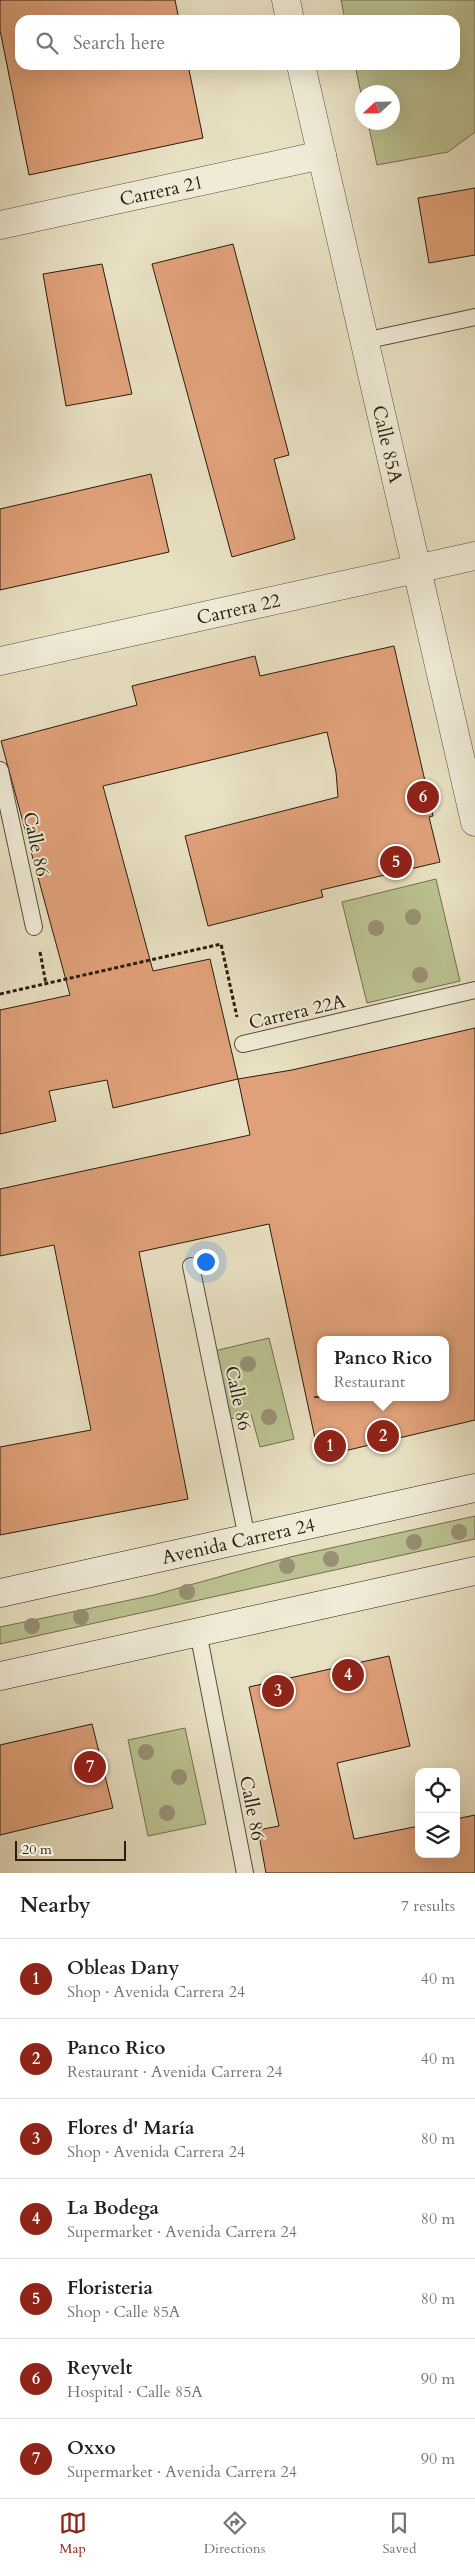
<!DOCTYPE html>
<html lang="en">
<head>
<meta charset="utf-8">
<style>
	body { margin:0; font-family:Cardo,serif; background:#f2f2f2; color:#222 }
	.controls { position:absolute; right:15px; bottom:15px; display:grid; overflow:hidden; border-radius:10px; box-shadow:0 5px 20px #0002 }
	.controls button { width:45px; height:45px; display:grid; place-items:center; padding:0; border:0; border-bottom:1px solid #e0e0e0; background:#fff; color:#222; font:25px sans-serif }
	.compass { position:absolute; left:355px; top:85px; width:45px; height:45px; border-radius:50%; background:#fff; box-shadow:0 5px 20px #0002; rotate:248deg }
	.scale { position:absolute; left:15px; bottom:12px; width:111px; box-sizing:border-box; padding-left:5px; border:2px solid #281d0e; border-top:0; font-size:14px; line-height:18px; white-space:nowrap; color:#281d0e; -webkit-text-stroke:4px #f0ebd7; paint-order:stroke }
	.you { position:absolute; left:205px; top:1261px; width:18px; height:18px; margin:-12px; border:4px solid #fff; border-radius:50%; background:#1a73e8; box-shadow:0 0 0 8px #1a73e833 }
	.badge { display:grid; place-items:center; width:32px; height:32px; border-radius:50%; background:#8f2418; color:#fff; font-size:16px; font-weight:700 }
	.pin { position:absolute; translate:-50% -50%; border:2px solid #fff; box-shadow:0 1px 5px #0006 }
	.popup { position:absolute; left:317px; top:1336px; width:132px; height:65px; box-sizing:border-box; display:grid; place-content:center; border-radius:10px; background:#fff; filter:drop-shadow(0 1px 4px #0005); font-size:16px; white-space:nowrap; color:#767676 }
	.popup b { font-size:19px; color:#222 }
	.popup::after { content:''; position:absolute; left:50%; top:100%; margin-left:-10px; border:10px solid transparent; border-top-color:#fff }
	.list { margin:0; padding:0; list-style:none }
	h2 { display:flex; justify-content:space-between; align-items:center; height:65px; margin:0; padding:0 20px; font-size:21px }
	h2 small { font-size:16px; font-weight:400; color:#767676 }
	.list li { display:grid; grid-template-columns:32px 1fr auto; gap:15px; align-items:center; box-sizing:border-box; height:80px; padding:0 20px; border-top:1px solid #e0e0e0 }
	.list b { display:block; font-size:19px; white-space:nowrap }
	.list p { margin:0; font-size:16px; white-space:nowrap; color:#767676 }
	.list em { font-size:16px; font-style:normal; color:#767676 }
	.icon { flex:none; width:28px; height:28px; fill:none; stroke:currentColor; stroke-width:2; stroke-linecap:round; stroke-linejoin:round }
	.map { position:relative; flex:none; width:475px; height:1873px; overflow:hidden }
	.search { position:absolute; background:#fff; box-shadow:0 5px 20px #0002; left:15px; right:15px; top:15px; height:55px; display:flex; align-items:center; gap:12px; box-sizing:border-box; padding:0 18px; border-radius:15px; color:#767676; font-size:19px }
	.sheet { height:625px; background:#fff }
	nav { display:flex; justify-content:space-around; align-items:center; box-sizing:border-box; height:70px; border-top:1px solid #e0e0e0; background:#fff; font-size:14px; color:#767676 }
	nav a { display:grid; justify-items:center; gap:2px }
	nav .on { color:#8f2418 }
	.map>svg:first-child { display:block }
</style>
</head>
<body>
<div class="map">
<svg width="475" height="1873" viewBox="0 0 475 1873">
	<rect width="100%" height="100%" fill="#e8e0c2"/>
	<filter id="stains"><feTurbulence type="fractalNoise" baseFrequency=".004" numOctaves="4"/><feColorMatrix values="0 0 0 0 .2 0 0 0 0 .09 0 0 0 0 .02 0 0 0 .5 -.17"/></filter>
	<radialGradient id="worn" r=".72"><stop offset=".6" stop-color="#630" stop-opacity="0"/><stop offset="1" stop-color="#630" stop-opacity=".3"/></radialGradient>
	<g fill="#bbc190" stroke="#726f4f">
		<path d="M341,0H475V132L448,152L377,165L368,123L392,122V92H362V98L355,65H455V20H345Z"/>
		<path d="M436,879L460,981L367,1003L342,902Z"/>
		<path d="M269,1338L294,1439L260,1447L251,1414L230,1419L214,1351Z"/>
		<path d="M475,1516V1539L0,1644V1627L154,1595L290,1557Z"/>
		<path d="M185,1728L206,1824L148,1836L128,1740Z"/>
	</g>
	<g fill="#e0a17a" stroke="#281d0e" fill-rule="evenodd">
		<path d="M0,0H175L179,20H20V65H188L203,138L29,175L0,30Z"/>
		<path d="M475,188V255L429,263L418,198Z"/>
		<path d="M233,244L289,455L274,459L295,539L232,557L152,264Z"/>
		<path d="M102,264L132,394L66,406L43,274Z"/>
		<path d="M151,474L169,552L0,590V509Z"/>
		<path d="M394,646L433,816L429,817L440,862L321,890L323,897L208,926L185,836L338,797L336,772L327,732L103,786L153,971L210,959L238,1079L113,1108L107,1080L49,1091L56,1121L0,1134V1010L70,995L1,741L137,705L132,686L255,656L260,676Z"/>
		<path d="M475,1028V1420L319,1457L269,1224L139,1252L188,1499L0,1535V1447L91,1430L54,1245L0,1256V1189L250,1135L238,1079L292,1070ZM320,1340H446V1397H314H320Z"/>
		<path d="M389,1656L410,1746L337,1763L354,1839L419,1826V1854H456V1819L475,1815V1873H266L258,1830L279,1826L249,1687Z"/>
		<path d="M92,1724L113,1808L0,1835V1745Z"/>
	</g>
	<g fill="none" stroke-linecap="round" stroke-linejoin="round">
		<g stroke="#584e3b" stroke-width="18">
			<g id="service">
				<path d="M364,341L475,317"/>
				<path d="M0,770L34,927"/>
				<path d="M243,1044L475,990"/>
				<path d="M191,1266L247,1538"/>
				<path d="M198,1632L245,1873"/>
			</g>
		</g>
		<g stroke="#584e3b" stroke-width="29">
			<g id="minor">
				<path d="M286,0L290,20"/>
				<path id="s1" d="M301,65L475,822"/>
				<path id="s2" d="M0,225L322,155"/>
			</g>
		</g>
		<g stroke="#584e3b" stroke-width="29">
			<g id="tertiary">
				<path id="s3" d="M0,661L475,556"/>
			</g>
		</g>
		<g stroke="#281d0e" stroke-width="29">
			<g id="secondary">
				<path id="s4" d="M0,1593L475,1488"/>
				<path d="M0,1676L475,1571"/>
			</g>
		</g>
		<g stroke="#281d0e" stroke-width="3" stroke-dasharray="4 2.5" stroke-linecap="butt">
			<path d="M40,952L46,984"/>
			<path d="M0,994L221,944L237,1017"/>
		</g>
		<use href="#service" stroke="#f0ebd7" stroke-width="16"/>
		<use href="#minor" stroke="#f0ebd7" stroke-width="28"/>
		<use href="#tertiary" stroke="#f0ebd7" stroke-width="28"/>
		<use href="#secondary" stroke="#f0ebd7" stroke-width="28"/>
	</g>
	<g fill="#979074">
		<circle cx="413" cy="917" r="8"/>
		<circle cx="376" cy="928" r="8"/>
		<circle cx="420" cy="975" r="8"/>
		<circle cx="248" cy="1364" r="8"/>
		<circle cx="269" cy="1417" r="8"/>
		<circle cx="459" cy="1532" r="8"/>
		<circle cx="414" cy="1542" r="8"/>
		<circle cx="331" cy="1559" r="8"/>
		<circle cx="287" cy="1566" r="8"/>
		<circle cx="187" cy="1592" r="8"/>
		<circle cx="81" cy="1617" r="8"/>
		<circle cx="32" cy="1626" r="8"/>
		<circle cx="146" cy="1752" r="8"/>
		<circle cx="179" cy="1777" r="8"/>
		<circle cx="167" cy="1813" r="8"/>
	</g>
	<g text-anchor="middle" stroke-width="4" stroke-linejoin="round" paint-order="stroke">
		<g font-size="19" fill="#281d0e" stroke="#f0ebd7">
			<text dy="7" stroke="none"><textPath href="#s2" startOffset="165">Carrera 21</textPath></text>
			<text dy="7" stroke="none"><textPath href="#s1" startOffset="389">Calle 85A</textPath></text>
			<text dy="7" stroke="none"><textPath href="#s3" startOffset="244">Carrera 22</textPath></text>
			<text transform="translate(37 844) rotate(78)" y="7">Calle 86</text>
			<text transform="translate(297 1011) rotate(-13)" y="7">Carrera 22A</text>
			<text transform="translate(239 1398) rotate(78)" y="7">Calle 86</text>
			<text dy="7" stroke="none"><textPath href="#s4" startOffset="244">Avenida Carrera 24</textPath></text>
			<text transform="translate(253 1808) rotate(79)" y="7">Calle 86</text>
		</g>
	</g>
	<rect width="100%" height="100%" filter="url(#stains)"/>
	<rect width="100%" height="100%" fill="url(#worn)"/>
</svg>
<div class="controls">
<button><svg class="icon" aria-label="locate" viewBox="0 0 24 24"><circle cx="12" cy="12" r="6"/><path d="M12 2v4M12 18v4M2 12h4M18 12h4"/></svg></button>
<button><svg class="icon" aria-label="layers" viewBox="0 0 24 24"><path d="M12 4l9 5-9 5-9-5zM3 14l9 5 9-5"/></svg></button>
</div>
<svg class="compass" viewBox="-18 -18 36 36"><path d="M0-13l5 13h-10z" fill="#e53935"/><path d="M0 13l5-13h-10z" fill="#767676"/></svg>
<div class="scale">20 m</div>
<div class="you"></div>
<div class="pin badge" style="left:330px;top:1446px">1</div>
<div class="pin badge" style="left:383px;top:1436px">2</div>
<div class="popup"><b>Panco Rico</b>Restaurant</div>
<div class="pin badge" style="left:278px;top:1691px">3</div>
<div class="pin badge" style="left:348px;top:1675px">4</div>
<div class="pin badge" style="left:396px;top:862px">5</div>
<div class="pin badge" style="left:423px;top:797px">6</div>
<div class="pin badge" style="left:90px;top:1767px">7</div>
<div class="search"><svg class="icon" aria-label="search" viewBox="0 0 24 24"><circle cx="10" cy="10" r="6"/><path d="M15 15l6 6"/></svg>Search here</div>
</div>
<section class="sheet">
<h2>Nearby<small>7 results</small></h2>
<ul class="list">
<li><span class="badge">1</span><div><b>Obleas Dany</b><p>Shop · Avenida Carrera 24</p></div><em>40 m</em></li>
<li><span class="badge">2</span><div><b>Panco Rico</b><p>Restaurant · Avenida Carrera 24</p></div><em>40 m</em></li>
<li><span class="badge">3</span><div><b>Flores d' María</b><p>Shop · Avenida Carrera 24</p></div><em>80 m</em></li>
<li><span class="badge">4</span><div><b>La Bodega</b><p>Supermarket · Avenida Carrera 24</p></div><em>80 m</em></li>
<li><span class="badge">5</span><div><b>Floristeria</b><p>Shop · Calle 85A</p></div><em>80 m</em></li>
<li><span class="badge">6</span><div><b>Reyvelt</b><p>Hospital · Calle 85A</p></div><em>90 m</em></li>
<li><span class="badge">7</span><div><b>Oxxo</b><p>Supermarket · Avenida Carrera 24</p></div><em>90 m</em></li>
</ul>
</section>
<nav>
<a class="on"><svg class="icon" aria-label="map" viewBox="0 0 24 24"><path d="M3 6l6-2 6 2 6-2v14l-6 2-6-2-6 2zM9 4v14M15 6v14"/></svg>Map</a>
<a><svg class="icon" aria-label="directions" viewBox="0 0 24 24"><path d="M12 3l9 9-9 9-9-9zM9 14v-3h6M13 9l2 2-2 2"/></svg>Directions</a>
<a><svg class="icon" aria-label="saved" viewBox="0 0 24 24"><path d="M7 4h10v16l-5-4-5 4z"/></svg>Saved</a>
</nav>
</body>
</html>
